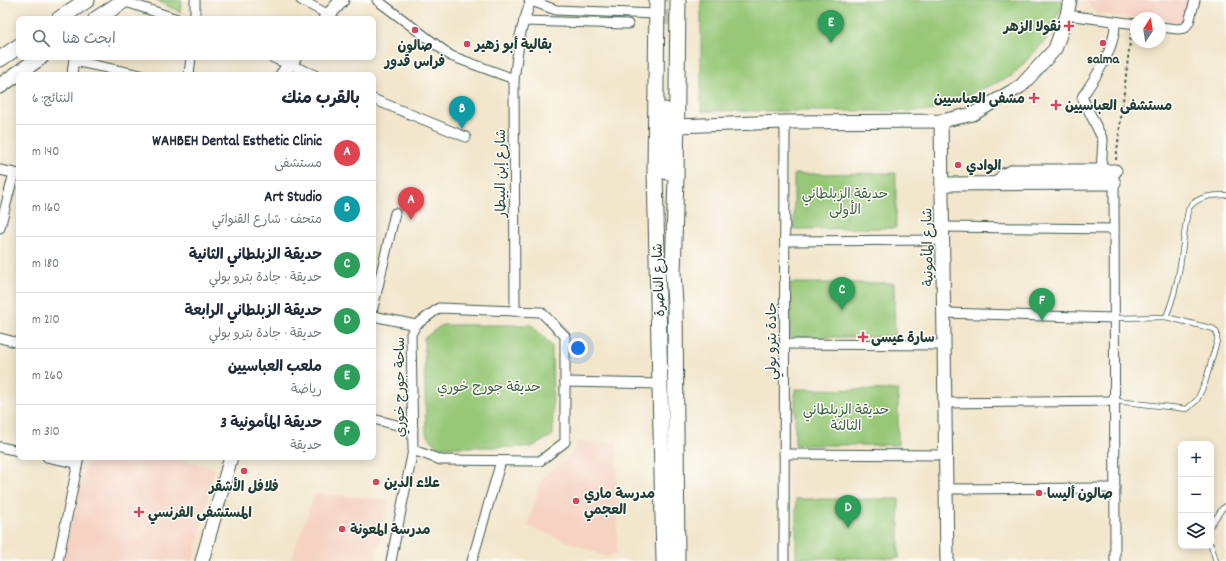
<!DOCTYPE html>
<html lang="ar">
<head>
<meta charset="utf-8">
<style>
	body { margin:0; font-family:Dekko,"Playpen Sans Arabic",sans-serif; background:#f2f2f3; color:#1f2937; direction:rtl }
	.controls { position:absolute; right:12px; bottom:12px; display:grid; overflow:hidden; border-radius:8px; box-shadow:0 2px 10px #0003 }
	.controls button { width:36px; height:36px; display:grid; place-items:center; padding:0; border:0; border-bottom:1px solid #e0e1e3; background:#fff; color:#1f2937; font:20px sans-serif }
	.compass { position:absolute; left:1130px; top:12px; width:36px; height:36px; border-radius:50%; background:#fff; box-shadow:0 2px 10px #0003; rotate:12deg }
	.you { position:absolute; left:578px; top:348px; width:14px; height:14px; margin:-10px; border:3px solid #fff; border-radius:50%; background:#1a73e8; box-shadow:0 0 0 6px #1a73e833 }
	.badge { display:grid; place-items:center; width:26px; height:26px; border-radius:50%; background:#d1495b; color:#fff; font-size:13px; font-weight:700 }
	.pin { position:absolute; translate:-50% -33px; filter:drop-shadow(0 1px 2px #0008) }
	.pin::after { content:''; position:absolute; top:21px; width:14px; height:12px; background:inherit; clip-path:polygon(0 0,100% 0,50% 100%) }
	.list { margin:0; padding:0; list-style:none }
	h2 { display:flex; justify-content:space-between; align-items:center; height:52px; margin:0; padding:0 16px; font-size:17px }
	h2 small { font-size:13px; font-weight:400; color:#747a83 }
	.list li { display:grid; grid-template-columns:26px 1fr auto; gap:12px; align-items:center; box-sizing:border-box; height:56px; padding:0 16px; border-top:1px solid #e0e1e3 }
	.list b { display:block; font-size:15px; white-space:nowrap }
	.list p { margin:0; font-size:13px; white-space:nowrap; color:#747a83 }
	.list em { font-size:13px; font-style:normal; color:#747a83 }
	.icon { flex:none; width:22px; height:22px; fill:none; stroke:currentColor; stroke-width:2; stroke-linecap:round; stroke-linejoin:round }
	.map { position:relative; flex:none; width:1226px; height:561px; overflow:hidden; direction:ltr }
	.search { position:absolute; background:#fff; box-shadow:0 2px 10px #0003; left:16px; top:16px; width:360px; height:44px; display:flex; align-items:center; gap:10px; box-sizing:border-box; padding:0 14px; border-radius:8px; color:#747a83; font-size:15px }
	.panel { position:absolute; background:#fff; box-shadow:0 2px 10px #0003; left:16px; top:72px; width:360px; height:388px; border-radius:8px; direction:rtl }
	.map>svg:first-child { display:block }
</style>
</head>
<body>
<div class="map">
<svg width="1226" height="561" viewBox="0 0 1226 561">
	<rect width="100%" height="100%" fill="#fdfcf7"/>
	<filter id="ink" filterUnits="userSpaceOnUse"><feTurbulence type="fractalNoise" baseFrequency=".025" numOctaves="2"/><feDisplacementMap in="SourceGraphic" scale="8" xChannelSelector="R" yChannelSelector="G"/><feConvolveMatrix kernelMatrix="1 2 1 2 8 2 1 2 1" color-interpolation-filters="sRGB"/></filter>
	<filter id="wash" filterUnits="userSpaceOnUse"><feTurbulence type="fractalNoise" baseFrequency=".012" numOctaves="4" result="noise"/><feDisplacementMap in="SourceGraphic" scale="16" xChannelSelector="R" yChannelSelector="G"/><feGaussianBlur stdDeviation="0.9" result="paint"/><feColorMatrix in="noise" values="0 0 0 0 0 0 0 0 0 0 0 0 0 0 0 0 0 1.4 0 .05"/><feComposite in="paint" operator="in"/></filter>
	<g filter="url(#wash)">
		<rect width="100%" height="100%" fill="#f2e6cc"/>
		<g fill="#f5d2c2">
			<path d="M1085,0H1190L1185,23L1160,20V18H1137L1097,14Z"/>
			<path d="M577,441L617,442V553L607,557L528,526L542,477L565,462L573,451Z"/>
			<path d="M88,457H171L215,468L193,561H61Z"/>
			<path d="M315,493L389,500L375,561H305L292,558Z"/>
		</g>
		<g fill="#97c777" stroke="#5b8256">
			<path d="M157,0H182L180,12L165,5Z"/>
			<path d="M701,0H1064L1063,5L1045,41L1012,76L931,111H701Z"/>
			<path d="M896,173V228L794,229V174Z"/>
			<path d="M790,283H894L895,337H790Z"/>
			<path d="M442,325H532L552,346L553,435L532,447H438L426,434L424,338Z"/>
			<path d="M795,389L898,390V445H795Z"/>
			<rect x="796" y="499" width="103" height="59"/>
		</g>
	</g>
	<g filter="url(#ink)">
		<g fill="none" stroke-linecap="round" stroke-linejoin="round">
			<path stroke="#c8c4ae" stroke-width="15" stroke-dasharray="15 8" stroke-linecap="butt" d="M666,25L667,0"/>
			<g stroke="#3f564b" stroke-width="6">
				<g id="lane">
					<path d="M1114,318L1166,317C1173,300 1177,284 1180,266C1182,256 1186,213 1189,208C1197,196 1213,195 1226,195"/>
					<path d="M1116,401L1187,409L1197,400L1205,383L1217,341V333L1214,329L1166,317"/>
					<path d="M1211,525L1222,509L1226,506"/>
					<path d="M1211,545L1216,561"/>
				</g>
			</g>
			<g stroke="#3f564b" stroke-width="11">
				<g id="street">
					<path d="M301,0L329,15"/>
					<path d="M377,0L451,56L514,79"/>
					<path d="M529,0L556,10L656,14"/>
					<path d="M123,1L177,19"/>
					<path d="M1067,15L1136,24"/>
					<path d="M195,19V0"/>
					<path d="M524,21L531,0"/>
					<path d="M1160,27L1178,29L1185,28L1189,22L1195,0"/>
					<path d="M271,57L315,75"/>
					<path d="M74,61L140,75"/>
					<path d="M72,75L74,57"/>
					<path d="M189,75L191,57"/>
					<path d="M373,99L466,137"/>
					<path d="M0,170L19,174"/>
					<path d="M1101,171L1103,140L1082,97C1096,77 1116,47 1115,22"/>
					<path d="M1114,178L1115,561"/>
					<path d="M943,227L1114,229"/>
					<path d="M0,228L14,173"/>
					<path d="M785,241L943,240"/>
					<path d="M373,308L395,213"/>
					<path d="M515,311L514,79L520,36L524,21L628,24"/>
					<path d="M944,313L1114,318"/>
					<path d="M373,316L416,325"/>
					<path d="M0,338L19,343"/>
					<path d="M785,344L944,345"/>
					<path d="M565,382L661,384"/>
					<path d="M945,403L1116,401"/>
					<path d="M373,419L413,429"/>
					<path d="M0,447L19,451"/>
					<path d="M784,454L946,455"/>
					<path d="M47,457L76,463"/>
					<path d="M946,489L1115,488"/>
					<path d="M58,561L79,457"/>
					<path d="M391,561L413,450L411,334L416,325L439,308L541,312L565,336V442L540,461L441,460L413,450"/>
					<path d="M472,561L501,461"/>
					<path d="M784,561L785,122"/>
				</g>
			</g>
			<g stroke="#3f564b" stroke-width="15">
				<g id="secondary">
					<path d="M325,19L342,0"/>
					<path d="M282,75L295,57"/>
					<path d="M941,121L947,561"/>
					<path d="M677,126L785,122L941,121L973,114L1021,86L1055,49L1067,15L1070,0"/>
					<path d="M998,183L1004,175L1014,171H1115"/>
					<path d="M942,184L1114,183"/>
					<path d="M202,561L231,457"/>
				</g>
			</g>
			<g stroke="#3f564b" stroke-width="17">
				<g id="primary">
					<path d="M657,0L655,171L664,561"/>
					<path d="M59,19L87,0"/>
					<path d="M96,19L125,0"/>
					<path d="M0,59L19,46"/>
					<path d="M0,86L41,57"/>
					<path d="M665,110L667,172"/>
					<path d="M677,561L675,304L673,273L676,177L678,0"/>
				</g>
			</g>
			<path stroke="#3f564b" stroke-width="2" stroke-dasharray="3 3" stroke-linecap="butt" d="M1116,160L1131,33"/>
			<use href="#lane" stroke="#fff" stroke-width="4.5"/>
			<use href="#street" stroke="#fff" stroke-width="9"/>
			<use href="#secondary" stroke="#fff" stroke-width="13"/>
			<use href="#primary" stroke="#fff" stroke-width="15"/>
		</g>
	</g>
	<g fill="#d1495b" stroke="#fdfcf7" stroke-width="1.5">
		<path d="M1067 20h4v4h4v4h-4v4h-4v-4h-4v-4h4z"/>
		<circle cx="415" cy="30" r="4"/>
		<circle cx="1103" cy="43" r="4"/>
		<circle cx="467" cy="44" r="4"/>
		<path d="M1032 92h4v4h4v4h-4v4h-4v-4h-4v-4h4z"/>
		<path d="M1054 99h4v4h4v4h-4v4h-4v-4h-4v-4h4z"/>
		<circle cx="958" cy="165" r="4"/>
		<path d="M861 331h4v4h4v4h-4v4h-4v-4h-4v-4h4z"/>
		<circle cx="244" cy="471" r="4"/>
		<circle cx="376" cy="482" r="4"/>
		<circle cx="1039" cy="493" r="4"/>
		<circle cx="576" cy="501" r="4"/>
		<path d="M137 506h4v4h4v4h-4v4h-4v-4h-4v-4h4z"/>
		<circle cx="342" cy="529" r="4"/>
	</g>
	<g text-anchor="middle" stroke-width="3" stroke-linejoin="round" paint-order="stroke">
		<g font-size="14" font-weight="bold" fill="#1f3d34" stroke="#fdfcf7" text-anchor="start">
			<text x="1061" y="31" text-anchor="end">نقولا الزهر</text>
			<text x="475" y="49">بقالية أبو زهير</text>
			<text x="415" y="50" text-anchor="middle">صالون<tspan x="415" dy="16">فراس قدور</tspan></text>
			<text x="1103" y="63" text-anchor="middle">salma</text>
			<text x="1025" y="103" text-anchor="end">مشفى العباسيين</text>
			<text x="1065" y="110">مستشفى العباسيين</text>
			<text x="966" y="170">الوادي</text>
			<text x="871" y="342">سارة عيسى</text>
			<text x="384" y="487">علاء الدين</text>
			<text x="244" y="491" text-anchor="middle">فلافل الأشقر</text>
			<text x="584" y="498">مدرسة ماري<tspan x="584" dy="16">العجمي</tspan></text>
			<text x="1047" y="498">صالون أليسا</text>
			<text x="148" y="517">المستشفى الفرنسي</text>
			<text x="350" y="534">مدرسة المعونة</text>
		</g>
		<g font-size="14" fill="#1f3d34" stroke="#fdfcf7">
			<text transform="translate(500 173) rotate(-90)" y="5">شارع إبن البيطار</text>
			<text transform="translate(927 247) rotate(-91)" y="5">شارع المأمونية</text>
			<text transform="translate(658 280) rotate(-92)" y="5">شارع الناصرة</text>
			<text transform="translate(771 341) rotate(-90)" y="5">جادة بترو بولي</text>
			<text transform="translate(399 387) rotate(-90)" y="5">ساحة جورج خوري</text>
		</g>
		<g font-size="14" fill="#3d6045" stroke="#fdfcf7">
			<text x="845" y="198">حديقة الزبلطاني<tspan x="845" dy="16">الأولى</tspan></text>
			<text x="489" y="391">حديقة جورج خوري</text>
			<text x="846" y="414">حديقة الزبلطاني<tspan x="846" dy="16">الثالثة</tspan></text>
		</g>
	</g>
</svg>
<div class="controls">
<button>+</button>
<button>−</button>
<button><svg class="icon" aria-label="layers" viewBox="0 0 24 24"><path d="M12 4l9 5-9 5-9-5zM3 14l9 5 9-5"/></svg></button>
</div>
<svg class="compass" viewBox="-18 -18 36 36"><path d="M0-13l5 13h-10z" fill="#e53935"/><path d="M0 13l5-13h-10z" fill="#747a83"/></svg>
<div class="you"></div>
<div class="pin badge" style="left:411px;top:220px;background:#e0444e">A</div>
<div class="pin badge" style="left:462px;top:129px;background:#0f9aa8">B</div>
<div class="pin badge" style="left:842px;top:310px;background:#2e9e5b">C</div>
<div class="pin badge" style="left:848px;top:528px;background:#2e9e5b">D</div>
<div class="pin badge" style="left:831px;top:43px;background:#2e9e5b">E</div>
<div class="pin badge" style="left:1042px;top:321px;background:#2e9e5b">F</div>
<div class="search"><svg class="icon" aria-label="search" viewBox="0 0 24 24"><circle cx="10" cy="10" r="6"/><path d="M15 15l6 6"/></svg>ابحث هنا</div>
<section class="panel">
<h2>بالقرب منك<small>النتائج: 6</small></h2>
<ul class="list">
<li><span class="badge" style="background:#e0444e">A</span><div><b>WAHBEH Dental Esthetic Clinic</b><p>مستشفى</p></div><em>140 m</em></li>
<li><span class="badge" style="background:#0f9aa8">B</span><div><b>Art Studio</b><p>متحف · شارع القنواتي</p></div><em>160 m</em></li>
<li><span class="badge" style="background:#2e9e5b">C</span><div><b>حديقة الزبلطاني الثانية</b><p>حديقة · جادة بترو بولي</p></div><em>180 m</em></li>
<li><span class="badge" style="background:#2e9e5b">D</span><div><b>حديقة الزبلطاني الرابعة</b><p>حديقة · جادة بترو بولي</p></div><em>210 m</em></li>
<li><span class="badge" style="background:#2e9e5b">E</span><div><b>ملعب العباسيين</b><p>رياضة</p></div><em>260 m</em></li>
<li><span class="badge" style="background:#2e9e5b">F</span><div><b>حديقة المأمونية 3</b><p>حديقة</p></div><em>310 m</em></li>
</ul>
</section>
</div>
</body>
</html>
